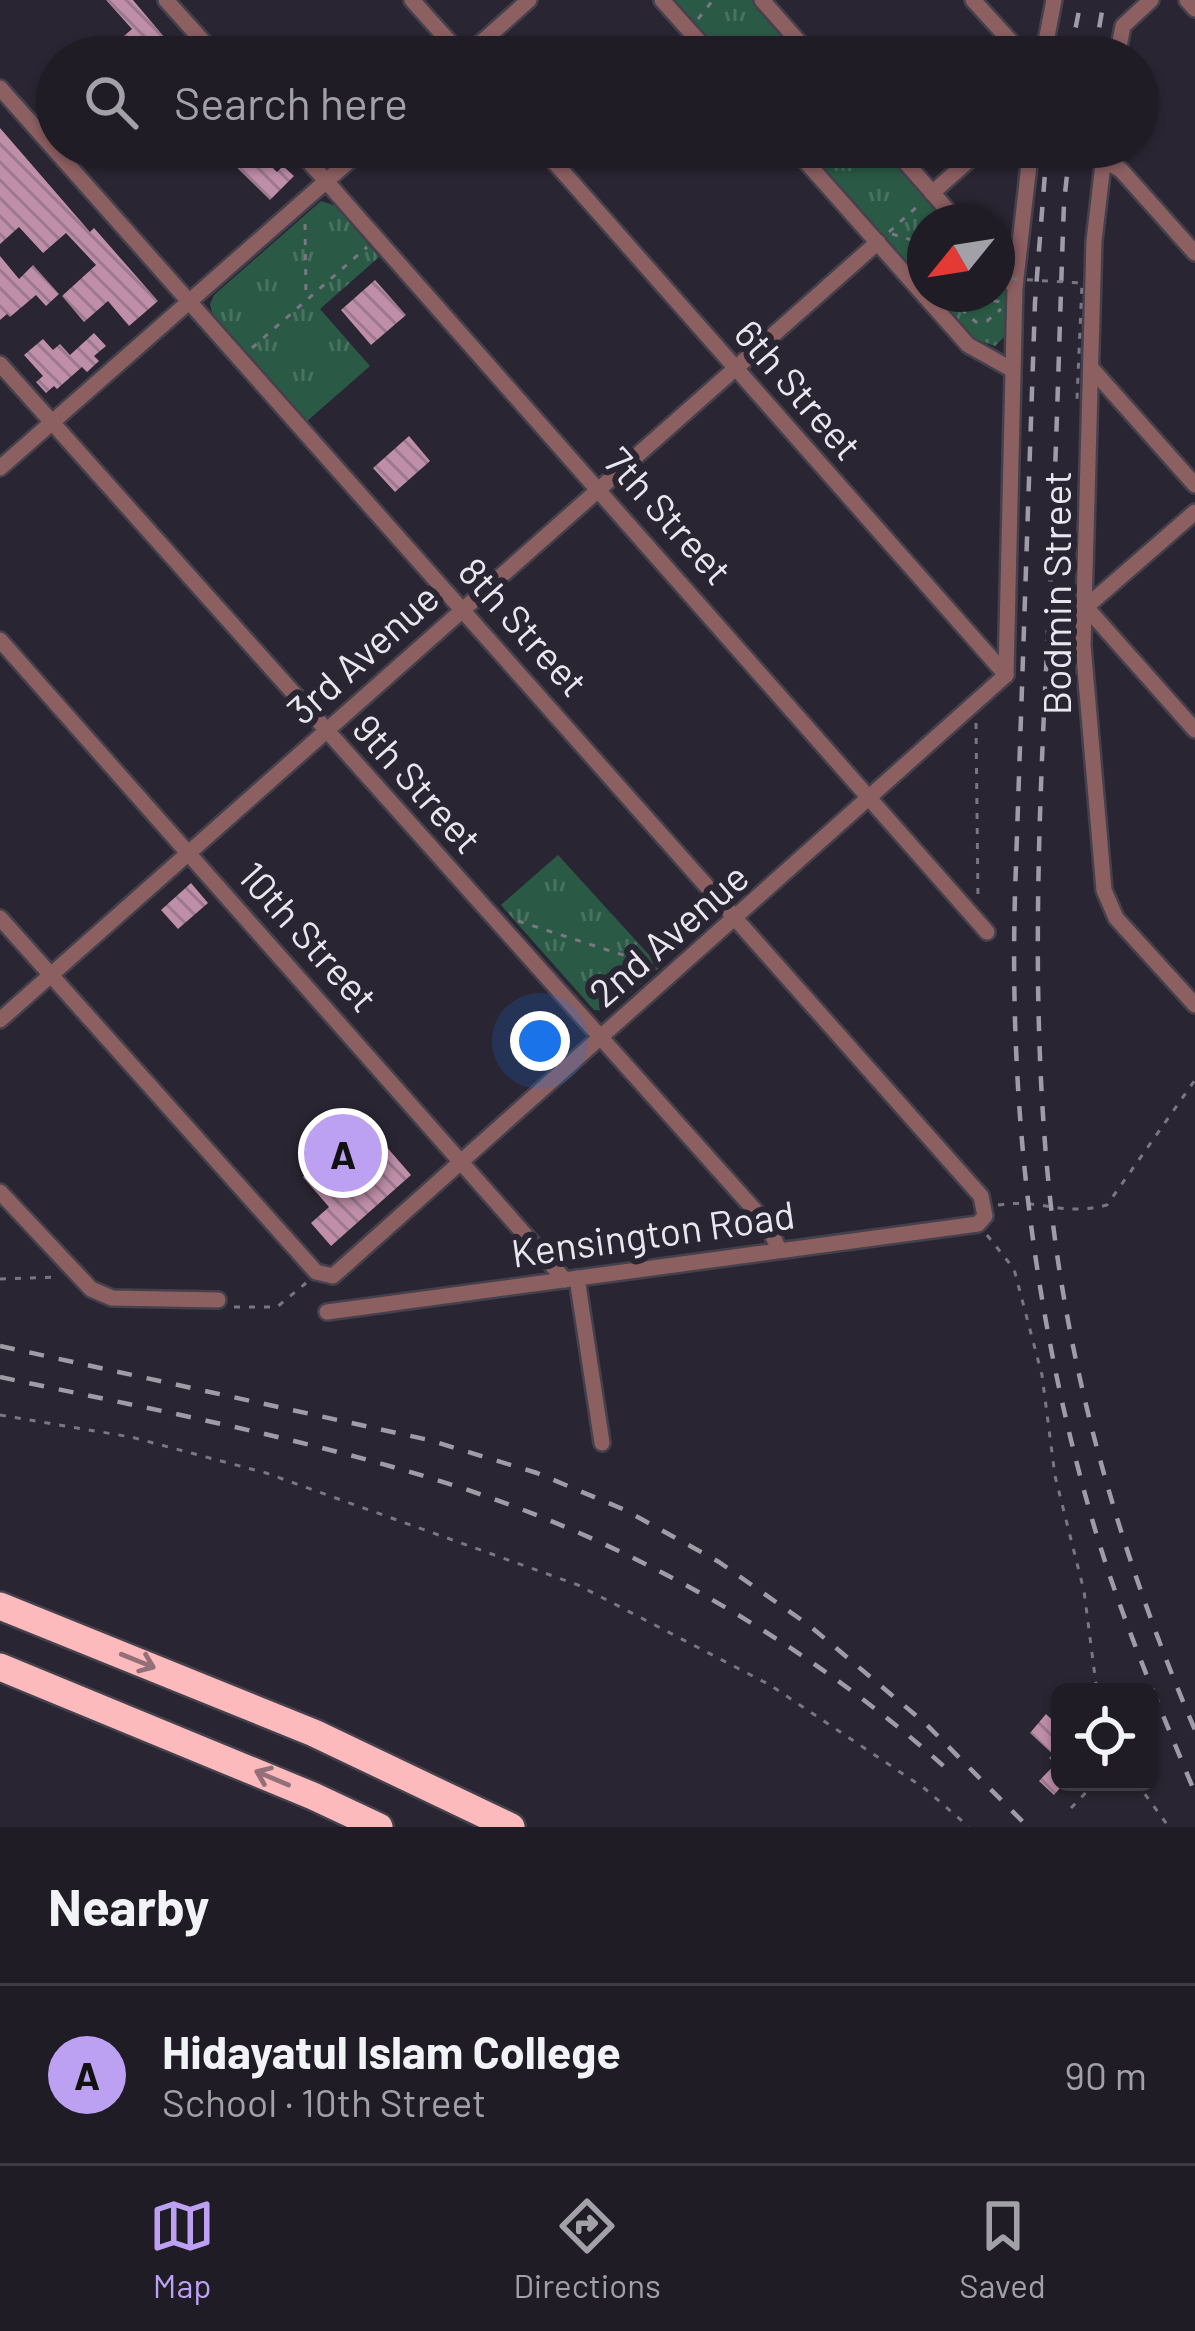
<!DOCTYPE html>
<html lang="en">
<head>
<meta charset="utf-8">
<style>
	body { margin:0; font-family:Barlow,sans-serif; background:#2c2932; color:#f1f3f6 }
	.controls { position:absolute; right:36px; bottom:36px; display:grid; overflow:hidden; border-radius:18px; box-shadow:0 3px 9px #0004 }
	.controls button { width:108px; height:108px; display:grid; place-items:center; padding:0; border:0; border-bottom:3px solid #3c3a43; background:#1f1c26; color:#f1f3f6; font:60px sans-serif }
	.compass { position:absolute; left:907px; top:204px; width:108px; height:108px; border-radius:50%; background:#1f1c26; box-shadow:0 3px 9px #0004; rotate:240deg }
	.you { position:absolute; left:540px; top:1041px; width:42px; height:42px; margin:-30px; border:9px solid #fff; border-radius:50%; background:#1a73e8; box-shadow:0 0 0 18px #1a73e833 }
	.badge { display:grid; place-items:center; width:78px; height:78px; border-radius:50%; background:#bca0f2; color:#111; font-size:39px; font-weight:700 }
	.pin { position:absolute; translate:-50% -50%; border:6px solid #fff; box-shadow:0 3px 12px #0006 }
	.list { margin:0; padding:0; list-style:none }
	h2 { display:flex; justify-content:space-between; align-items:center; height:156px; margin:0; padding:0 48px; font-size:51px }
	h2 small { font-size:39px; font-weight:400; color:#a1a1a7 }
	.list li { display:grid; grid-template-columns:78px 1fr auto; gap:36px; align-items:center; box-sizing:border-box; height:180px; padding:0 48px; border-top:3px solid #3c3a43 }
	.list b { display:block; font-size:45px; white-space:nowrap }
	.list p { margin:0; font-size:39px; white-space:nowrap; color:#a1a1a7 }
	.list em { font-size:39px; font-style:normal; color:#a1a1a7 }
	.icon { flex:none; width:66px; height:66px; fill:none; stroke:currentColor; stroke-width:2; stroke-linecap:round; stroke-linejoin:round }
	.map { position:relative; flex:none; width:1195px; height:1827px; overflow:hidden }
	.search { position:absolute; background:#1f1c26; box-shadow:0 3px 9px #0004; left:36px; right:36px; top:36px; height:132px; display:flex; align-items:center; gap:30px; box-sizing:border-box; padding:0 42px; border-radius:66px; color:#a1a1a7; font-size:45px }
	.sheet { height:336px; background:#1f1c26 }
	nav { display:flex; justify-content:space-around; align-items:center; box-sizing:border-box; height:168px; border-top:3px solid #3c3a43; background:#1f1c26; font-size:33px; color:#a1a1a7 }
	nav a { display:grid; justify-items:center; gap:6px }
	nav .on { color:#bca0f2 }
	.map>svg:first-child { display:block }
</style>
</head>
<body>
<div class="map">
<svg width="1195" height="1827" viewBox="0 0 1195 1827">
	<defs>
		<pattern id="grass-tufts" width="24" height="20" patternUnits="userSpaceOnUse" patternTransform="scale(3)"><rect width="24" height="20" fill="#2a5a46"/><path d="M3 7l-1-3M5 7V3M7 7l1-3M15 17l-1-3M17 17v-4M19 17l1-3" fill="none" stroke="#497261"/></pattern>
		<pattern id="building-back-hatch" width="6" height="6" patternUnits="userSpaceOnUse" patternTransform="scale(3)"><rect width="6" height="6" fill="#bf8ea9"/><path d="M-1 5l2 2M0 0l6 6M5-1l2 2" fill="none" stroke="#9b788c"/></pattern>
	</defs>
	<rect width="100%" height="100%" fill="#292532"/>
	<g fill="url(#grass-tufts)">
		<path d="M672,0H754L804,57H722Z"/>
		<path d="M802,147H883L948,222H925V286Z"/>
		<path d="M321,201L336,206L379,257L320,309L370,366L306,422L213,316L210,304L214,295Z"/>
		<path d="M997,277L1009,297L1007,334L995,346L975,339L932,294H997Z"/>
		<path d="M558,855L660,967L610,1011L594,1010L501,905Z"/>
	</g>
	<g fill="url(#building-back-hatch)">
		<path d="M106,0H133L181,57H130L117,42L132,29Z"/>
		<path d="M0,128L90,232L94,228L158,301L129,326L108,301L84,322L62,296L96,265L66,233L43,253L19,227L0,244Z"/>
		<path d="M216,147H251L277,172L283,166L294,176L270,200Z"/>
		<path d="M0,256L19,279L33,265L59,294L46,306L36,295L10,317L7,314L0,320Z"/>
		<path d="M375,280L406,315L371,345L341,310Z"/>
		<path d="M94,333L106,346L94,356L99,361L87,372L82,367L57,389L54,386L46,393L36,382L43,376L24,355L43,339L53,350L60,344L70,355Z"/>
		<path d="M409,436L430,461L395,492L373,468Z"/>
		<path d="M191,883L208,903L178,929L161,910Z"/>
		<path d="M365,1122L411,1175L331,1246L311,1223L329,1207L303,1177Z"/>
		<path d="M1046,1714L1060,1727V1788L1054,1795L1039,1781L1059,1760L1030,1733Z"/>
	</g>
	<g fill="none" stroke-linecap="round" stroke-linejoin="round">
		<g stroke="#44404c" stroke-width="20">
			<g id="minor">
				<path d="M166,0L217,57"/>
				<path d="M412,0L463,57"/>
				<path d="M662,0L713,57"/>
				<path d="M762,0L812,57"/>
				<path d="M973,0L1025,57"/>
				<path d="M1187,0L1195,9"/>
				<path d="M465,57L529,0"/>
				<path d="M1043,57L1054,0"/>
				<path d="M1117,57L1123,26L1151,0"/>
				<path d="M0,88L981,1196L985,1216L978,1224L327,1312"/>
				<path d="M296,147L987,932"/>
				<path d="M541,147L1006,675"/>
				<path d="M793,147L968,345L1011,369"/>
				<path d="M892,147L958,222"/>
				<path d="M1105,147L1094,241L1083,645L1104,890L1116,918L1195,1005"/>
				<path d="M1104,160L1121,170L1195,253"/>
				<path d="M932,193L984,147"/>
				<path d="M997,266L1015,287"/>
				<path d="M0,364L768,1225L779,1250"/>
				<path d="M1092,369L1195,485"/>
				<path d="M0,468L365,147"/>
				<path d="M1195,512L1086,607L1195,730"/>
				<path d="M0,640L565,1280"/>
				<path d="M1006,675L1015,287L1031,147"/>
				<path d="M0,918L316,1272L333,1276L1006,675"/>
				<path d="M0,1020L878,242"/>
				<path d="M0,1192L91,1289L112,1298L218,1300"/>
				<path d="M577,1278L602,1443"/>
			</g>
		</g>
		<g stroke="#44404c" stroke-width="32">
			<g id="motorway">
				<path d="M0,1606L314,1733L511,1827"/>
				<path d="M0,1667L313,1796L379,1827"/>
			</g>
		</g>
		<g stroke="#7a7682" stroke-width="3" stroke-dasharray="6 9" stroke-linecap="butt">
			<path d="M698,19L713,0"/>
			<path d="M305,224L306,298"/>
			<path d="M889,232L922,202"/>
			<path d="M892,234L925,244"/>
			<path d="M949,294L1001,302"/>
			<path d="M252,348L367,247"/>
			<path d="M976,723L978,899"/>
			<path d="M518,921L657,966"/>
			<path d="M998,1205C1042,1198 1060,1217 1107,1205L1195,1080"/>
			<path d="M987,1235L1014,1269L1042,1375L1055,1476L1084,1591L1097,1692"/>
			<path d="M0,1279L58,1277"/>
			<path d="M234,1307H277L306,1283"/>
			<path d="M0,1415L131,1437L266,1473L578,1585L770,1685L924,1788L969,1827"/>
			<path d="M1050,1759L1060,1749"/>
			<path d="M1136,1782L1169,1827"/>
			<path d="M1071,1808L1096,1782"/>
		</g>
		<use href="#minor" stroke="#8c5f61" stroke-width="15"/>
		<use href="#motorway" stroke="#fdbabd" stroke-width="27"/>
		<g stroke="#9f9ca7" stroke-width="4.5" stroke-dasharray="15 15" stroke-linecap="butt">
			<path d="M1070,57L1081,0"/>
			<path d="M1094,57L1104,0"/>
			<path d="M1047,147L1035,302L1015,894C1009,1107 1033,1314 1092,1519C1119,1613 1158,1703 1195,1793"/>
			<path d="M1070,147L1064,203C1059,339 1056,475 1049,610C1039,809 1029,1009 1051,1207C1071,1386 1124,1564 1195,1730"/>
			<path d="M0,1346L429,1440L537,1473L625,1510L719,1562L810,1626L926,1724L1028,1827"/>
			<path d="M0,1377C155,1410 311,1439 462,1488C638,1546 812,1646 949,1771"/>
		</g>
		<g stroke="#7a7682" stroke-width="3" stroke-dasharray="6 9" stroke-linecap="butt">
			<path d="M997,278L1082,283L1077,399"/>
			<path d="M960,294L962,310L976,322L987,321L1001,309"/>
		</g>
	</g>
	<defs><path id="oneway-shaft" d="M-6 0H5M1.5-3L5.5 0L1.5 3" fill="none" stroke-width="1.6" stroke-linecap="round" stroke-linejoin="round" transform="scale(3)"/></defs>
	<g stroke="#937078">
		<use href="#oneway-shaft" transform="translate(138 1661) rotate(22)"/>
		<use href="#oneway-shaft" transform="translate(272 1778) rotate(-157)"/>
	</g>
	<g text-anchor="middle" stroke-width="12" stroke-linejoin="round" paint-order="stroke">
		<g font-size="39" fill="#e8e6ef" stroke="#292532">
			<text transform="translate(798 390) rotate(49)" y="14">6th Street</text>
			<text transform="translate(668 516) rotate(48)" y="14">7th Street</text>
			<text transform="translate(1057 593) rotate(-90)" y="14">Bodmin Street</text>
			<text transform="translate(523 627) rotate(48)" y="14">8th Street</text>
			<text transform="translate(363 654) rotate(-42)" y="14">3rd Avenue</text>
			<text transform="translate(417 784) rotate(48)" y="14">9th Street</text>
			<text transform="translate(669 935) rotate(-41)" y="14">2nd Avenue</text>
			<text transform="translate(308 937) rotate(48)" y="14">10th Street</text>
			<text transform="translate(653 1234) rotate(-8)" y="14">Kensington Road</text>
		</g>
	</g>
</svg>
<div class="controls">
<button><svg class="icon" aria-label="locate" viewBox="0 0 24 24"><circle cx="12" cy="12" r="6"/><path d="M12 2v4M12 18v4M2 12h4M18 12h4"/></svg></button>
</div>
<svg class="compass" viewBox="-18 -18 36 36"><path d="M0-13l5 13h-10z" fill="#e53935"/><path d="M0 13l5-13h-10z" fill="#a1a1a7"/></svg>
<div class="you"></div>
<div class="pin badge" style="left:343px;top:1153px">A</div>
<div class="search"><svg class="icon" aria-label="search" viewBox="0 0 24 24"><circle cx="10" cy="10" r="6"/><path d="M15 15l6 6"/></svg>Search here</div>
</div>
<section class="sheet">
<h2>Nearby<small></small></h2>
<ul class="list">
<li><span class="badge">A</span><div><b>Hidayatul Islam College</b><p>School · 10th Street</p></div><em>90 m</em></li>
</ul>
</section>
<nav>
<a class="on"><svg class="icon" aria-label="map" viewBox="0 0 24 24"><path d="M3 6l6-2 6 2 6-2v14l-6 2-6-2-6 2zM9 4v14M15 6v14"/></svg>Map</a>
<a><svg class="icon" aria-label="directions" viewBox="0 0 24 24"><path d="M12 3l9 9-9 9-9-9zM9 14v-3h6M13 9l2 2-2 2"/></svg>Directions</a>
<a><svg class="icon" aria-label="saved" viewBox="0 0 24 24"><path d="M7 4h10v16l-5-4-5 4z"/></svg>Saved</a>
</nav>
</body>
</html>
